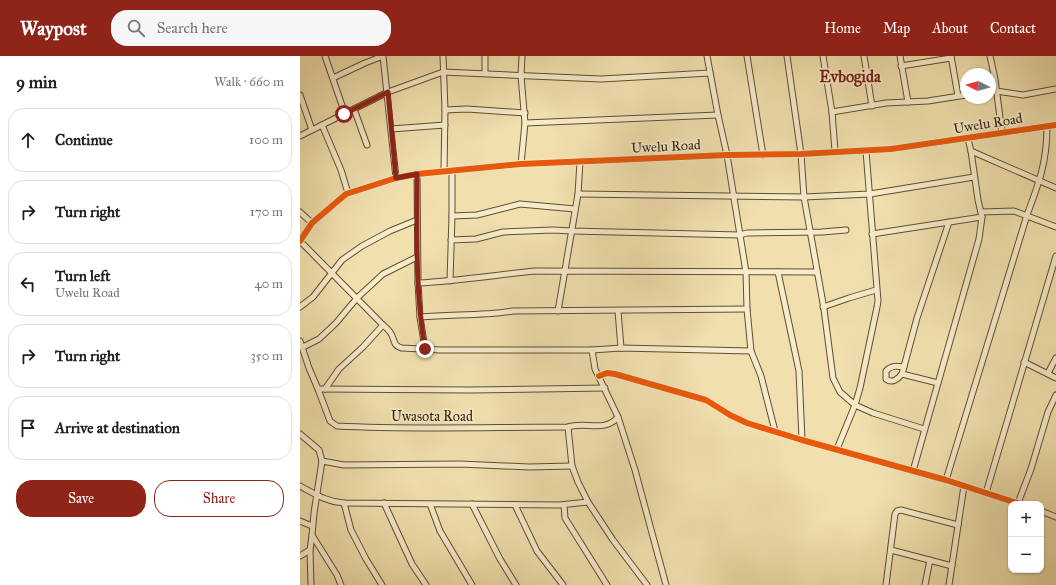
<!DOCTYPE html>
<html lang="en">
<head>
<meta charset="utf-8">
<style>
	body { margin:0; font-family:"IM FELL Great Primer",serif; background:#f6f6f6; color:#202124 }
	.controls { position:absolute; right:12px; bottom:12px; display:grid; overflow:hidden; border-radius:8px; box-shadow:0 1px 3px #0004 }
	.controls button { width:36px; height:36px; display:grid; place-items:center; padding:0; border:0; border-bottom:1px solid #e0e0e0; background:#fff; color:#202124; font:20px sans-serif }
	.compass { position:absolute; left:660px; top:12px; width:36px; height:36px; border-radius:50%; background:#fff; box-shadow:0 1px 3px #0004; rotate:276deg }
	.stop { position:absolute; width:12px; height:12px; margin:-9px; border:3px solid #8f2418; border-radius:50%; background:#fff }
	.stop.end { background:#8f2418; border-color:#fff; box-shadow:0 1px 4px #0008 }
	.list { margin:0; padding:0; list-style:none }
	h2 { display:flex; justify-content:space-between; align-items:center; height:52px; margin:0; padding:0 16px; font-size:17px }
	h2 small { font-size:13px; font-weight:400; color:#757577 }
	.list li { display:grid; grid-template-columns:26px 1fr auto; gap:12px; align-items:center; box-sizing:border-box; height:64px; margin:0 8px 8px; padding:0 8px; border:1px solid #e0e0e0; border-radius:16px }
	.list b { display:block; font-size:15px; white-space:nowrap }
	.list p { margin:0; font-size:13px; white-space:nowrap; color:#757577 }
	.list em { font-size:13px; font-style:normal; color:#757577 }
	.actions { display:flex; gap:8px; padding:12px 16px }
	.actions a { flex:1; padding:9px 0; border:1px solid #8f2418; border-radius:16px; text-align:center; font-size:14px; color:#8f2418 }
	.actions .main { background:#8f2418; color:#fff }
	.icon { flex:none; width:22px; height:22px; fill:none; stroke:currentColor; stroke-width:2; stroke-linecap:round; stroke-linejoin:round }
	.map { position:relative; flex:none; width:756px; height:529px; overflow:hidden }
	header { display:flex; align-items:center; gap:24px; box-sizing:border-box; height:56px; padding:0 20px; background:#8f2418; color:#fff }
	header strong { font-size:19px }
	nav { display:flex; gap:22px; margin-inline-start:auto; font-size:14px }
	.search { width:280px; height:36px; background:#f6f6f6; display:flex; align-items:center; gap:10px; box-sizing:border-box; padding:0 14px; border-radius:16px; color:#757577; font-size:15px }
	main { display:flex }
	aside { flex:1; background:#fff }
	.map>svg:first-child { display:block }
</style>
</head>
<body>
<header>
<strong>Waypost</strong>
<div class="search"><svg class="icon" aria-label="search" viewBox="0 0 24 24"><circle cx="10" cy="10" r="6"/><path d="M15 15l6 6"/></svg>Search here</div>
<nav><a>Home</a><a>Map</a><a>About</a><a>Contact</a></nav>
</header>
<main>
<aside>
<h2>9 min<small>Walk · 660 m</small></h2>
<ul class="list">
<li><svg class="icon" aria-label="ahead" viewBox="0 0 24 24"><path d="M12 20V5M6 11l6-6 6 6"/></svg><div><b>Continue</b></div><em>100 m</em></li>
<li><svg class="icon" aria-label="right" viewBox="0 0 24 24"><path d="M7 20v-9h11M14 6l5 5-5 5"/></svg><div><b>Turn right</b></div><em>170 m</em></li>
<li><svg class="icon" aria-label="left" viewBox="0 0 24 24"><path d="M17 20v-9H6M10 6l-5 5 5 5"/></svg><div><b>Turn left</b><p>Uwelu Road</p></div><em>40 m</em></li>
<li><svg class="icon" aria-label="right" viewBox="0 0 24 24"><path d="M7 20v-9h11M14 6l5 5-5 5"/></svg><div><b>Turn right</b></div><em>350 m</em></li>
<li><svg class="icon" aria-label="arrive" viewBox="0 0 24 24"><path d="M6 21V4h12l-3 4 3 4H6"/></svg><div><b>Arrive at destination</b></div></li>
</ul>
<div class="actions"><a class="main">Save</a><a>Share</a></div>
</aside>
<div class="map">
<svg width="756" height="529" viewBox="0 0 756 529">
	<rect width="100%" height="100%" fill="#f1e0ae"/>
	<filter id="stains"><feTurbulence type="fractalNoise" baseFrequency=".005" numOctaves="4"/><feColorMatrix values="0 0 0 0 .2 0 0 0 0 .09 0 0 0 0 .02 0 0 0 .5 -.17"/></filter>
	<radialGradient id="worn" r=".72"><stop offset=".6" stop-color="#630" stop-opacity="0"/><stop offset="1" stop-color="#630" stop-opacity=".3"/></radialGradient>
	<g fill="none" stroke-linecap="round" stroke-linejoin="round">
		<g stroke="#5f4e31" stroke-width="7">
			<g id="minor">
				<path d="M25,0L45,58"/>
				<path d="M143,0L145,54L144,115"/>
				<path d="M407,0L418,59L427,99L446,216L447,253L451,295L461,320L475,375"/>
				<path d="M447,0L463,99"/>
				<path d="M487,0L501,98L504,141L524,253L533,322L540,336L555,349L573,357L624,373"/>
				<path d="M523,0L532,56L535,95"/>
				<path d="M564,0L572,50"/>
				<path d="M600,0L608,46"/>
				<path d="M651,0L658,40"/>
				<path d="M690,0L695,23L702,77"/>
				<path d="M601,10L651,2"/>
				<path d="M185,17V0"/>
				<path d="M33,22L65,7L83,0L96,122"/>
				<path d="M690,36L696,35L723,39L756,33"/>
				<path d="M0,39L12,74"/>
				<path d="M54,53L67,89"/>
				<path d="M145,54L167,53L225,57"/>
				<path d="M532,56L586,47L628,45L666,39"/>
				<path d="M225,67L418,59"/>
				<path d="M22,69L41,114L48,137"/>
				<path d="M91,73L145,69"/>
				<path d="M0,80L88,36L143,16L301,23L410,17"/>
				<path d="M671,95L756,132"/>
				<path d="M221,108L225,67L221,20L222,0"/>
				<path d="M117,118L118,227L120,261L125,293"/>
				<path d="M278,138L504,141L570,138L674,121"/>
				<path d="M0,156L12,167"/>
				<path d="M681,156L714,155L756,171"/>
				<path d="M152,160L177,159L220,148L275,153"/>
				<path d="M572,178L682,161"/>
				<path d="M151,184L176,183L203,176L253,174L272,175L440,179L447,177L522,176L546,174"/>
				<path d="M0,185L12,167L46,138L96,122L117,118L221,108L427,99L501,98L591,93L756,69"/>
				<path d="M0,185L83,269L63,291L39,313L25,333"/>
				<path d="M478,216L499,315L502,384"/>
				<path d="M150,225L152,160V115"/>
				<path d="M118,227C157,225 196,219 235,215L517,216"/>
				<path d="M0,251L13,241L42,204L62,190L90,175L117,164"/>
				<path d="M523,251L549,242L576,234"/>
				<path d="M258,255L278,138L280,106"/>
				<path d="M318,255L321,292"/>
				<path d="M120,261C151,258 182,260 213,255L447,253"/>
				<path d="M83,269C85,271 88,273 90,276C95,282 92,290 102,292L140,294H292L321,292L451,295"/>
				<path d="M0,285L9,312L18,333L30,365L37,370C114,374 191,371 268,371C285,365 305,377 318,361"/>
				<path d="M3,291L19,283L36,267L57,242L83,218L117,201"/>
				<path d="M292,294L295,313L318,361L335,414L366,529"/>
				<path d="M724,306L756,322"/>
				<path d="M748,317L756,302"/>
				<path d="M602,318C598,323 592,328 586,323V315C591,309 597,310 604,311"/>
				<path d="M299,320L307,317L315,318L406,344L430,359L447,367L502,384L646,424L720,448"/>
				<path d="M638,327L602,318L617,262L649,166"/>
				<path d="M18,333L170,334L305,332"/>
				<path d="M268,371L272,410L278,426L288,446L313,484L347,529"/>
				<path d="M0,378L19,394L22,405L14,457L12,479L37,519L41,529"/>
				<path d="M537,393L555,349L560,332L577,251L578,245L566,95"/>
				<path d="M22,405L44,409L160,408L229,411L272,410"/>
				<path d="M613,415L679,183L682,161L678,144L671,95L668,83"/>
				<path d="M646,424L727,159C739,127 747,106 747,71"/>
				<path d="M0,430C15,438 27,446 44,447L259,449L288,446"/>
				<path d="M686,437L756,200"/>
				<path d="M44,447L51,474L66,503L82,529"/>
				<path d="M84,447L112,508L126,529"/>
				<path d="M718,447L731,413L748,356L756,339"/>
				<path d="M130,448L140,475L172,529"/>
				<path d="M172,448L200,503L216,529"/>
				<path d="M215,449L237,495L263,529"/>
				<path d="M264,449L265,462L307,529"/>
				<path d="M741,455L756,461"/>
				<path d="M0,465L12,470"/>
				<path d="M591,494L652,510"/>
				<path d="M0,500L10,494"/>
				<path d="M11,529L10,494L12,479"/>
				<path d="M586,529L595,458L597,455L601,454L658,469"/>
				<path d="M625,529L630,504"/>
				<path d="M649,529L664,430"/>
			</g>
		</g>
		<use href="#minor" stroke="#f6ebca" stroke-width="5"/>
		<g stroke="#f6ebca" stroke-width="8">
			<g id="cycleway">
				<path d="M0,185L12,167L46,138L96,122L117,118L221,108L427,99L501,98L591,93L756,69"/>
				<path d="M299,320L307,317L315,318L406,344L430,359L447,367L502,384L646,424L720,448"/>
			</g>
		</g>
		<use href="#cycleway" stroke="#e8590c" stroke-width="6"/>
	</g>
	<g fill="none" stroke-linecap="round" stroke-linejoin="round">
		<path stroke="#8f2418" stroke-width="5" d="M44,58L88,36L96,122L117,118C117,177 115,234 125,293"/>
	</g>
	<g text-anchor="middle" stroke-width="3.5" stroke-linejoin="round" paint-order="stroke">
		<g font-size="14" fill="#2e1d07" stroke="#f6ebca">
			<text transform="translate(688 67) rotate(-9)" y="5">Uwelu Road</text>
			<text transform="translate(366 90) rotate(-3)" y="5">Uwelu Road</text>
			<text x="132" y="365">Uwasota Road</text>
		</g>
		<g font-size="16" font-weight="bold" fill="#7a1f14" stroke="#f6ebca">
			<text x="550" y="26">Evbogida</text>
		</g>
	</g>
	<rect width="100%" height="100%" filter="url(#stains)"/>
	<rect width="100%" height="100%" fill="url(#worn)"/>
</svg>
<div class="controls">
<button>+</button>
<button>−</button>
</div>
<svg class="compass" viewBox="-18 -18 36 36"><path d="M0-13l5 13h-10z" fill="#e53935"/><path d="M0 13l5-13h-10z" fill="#757577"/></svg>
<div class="stop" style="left:44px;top:58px"></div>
<div class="stop end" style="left:125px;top:293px"></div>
</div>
</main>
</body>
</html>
